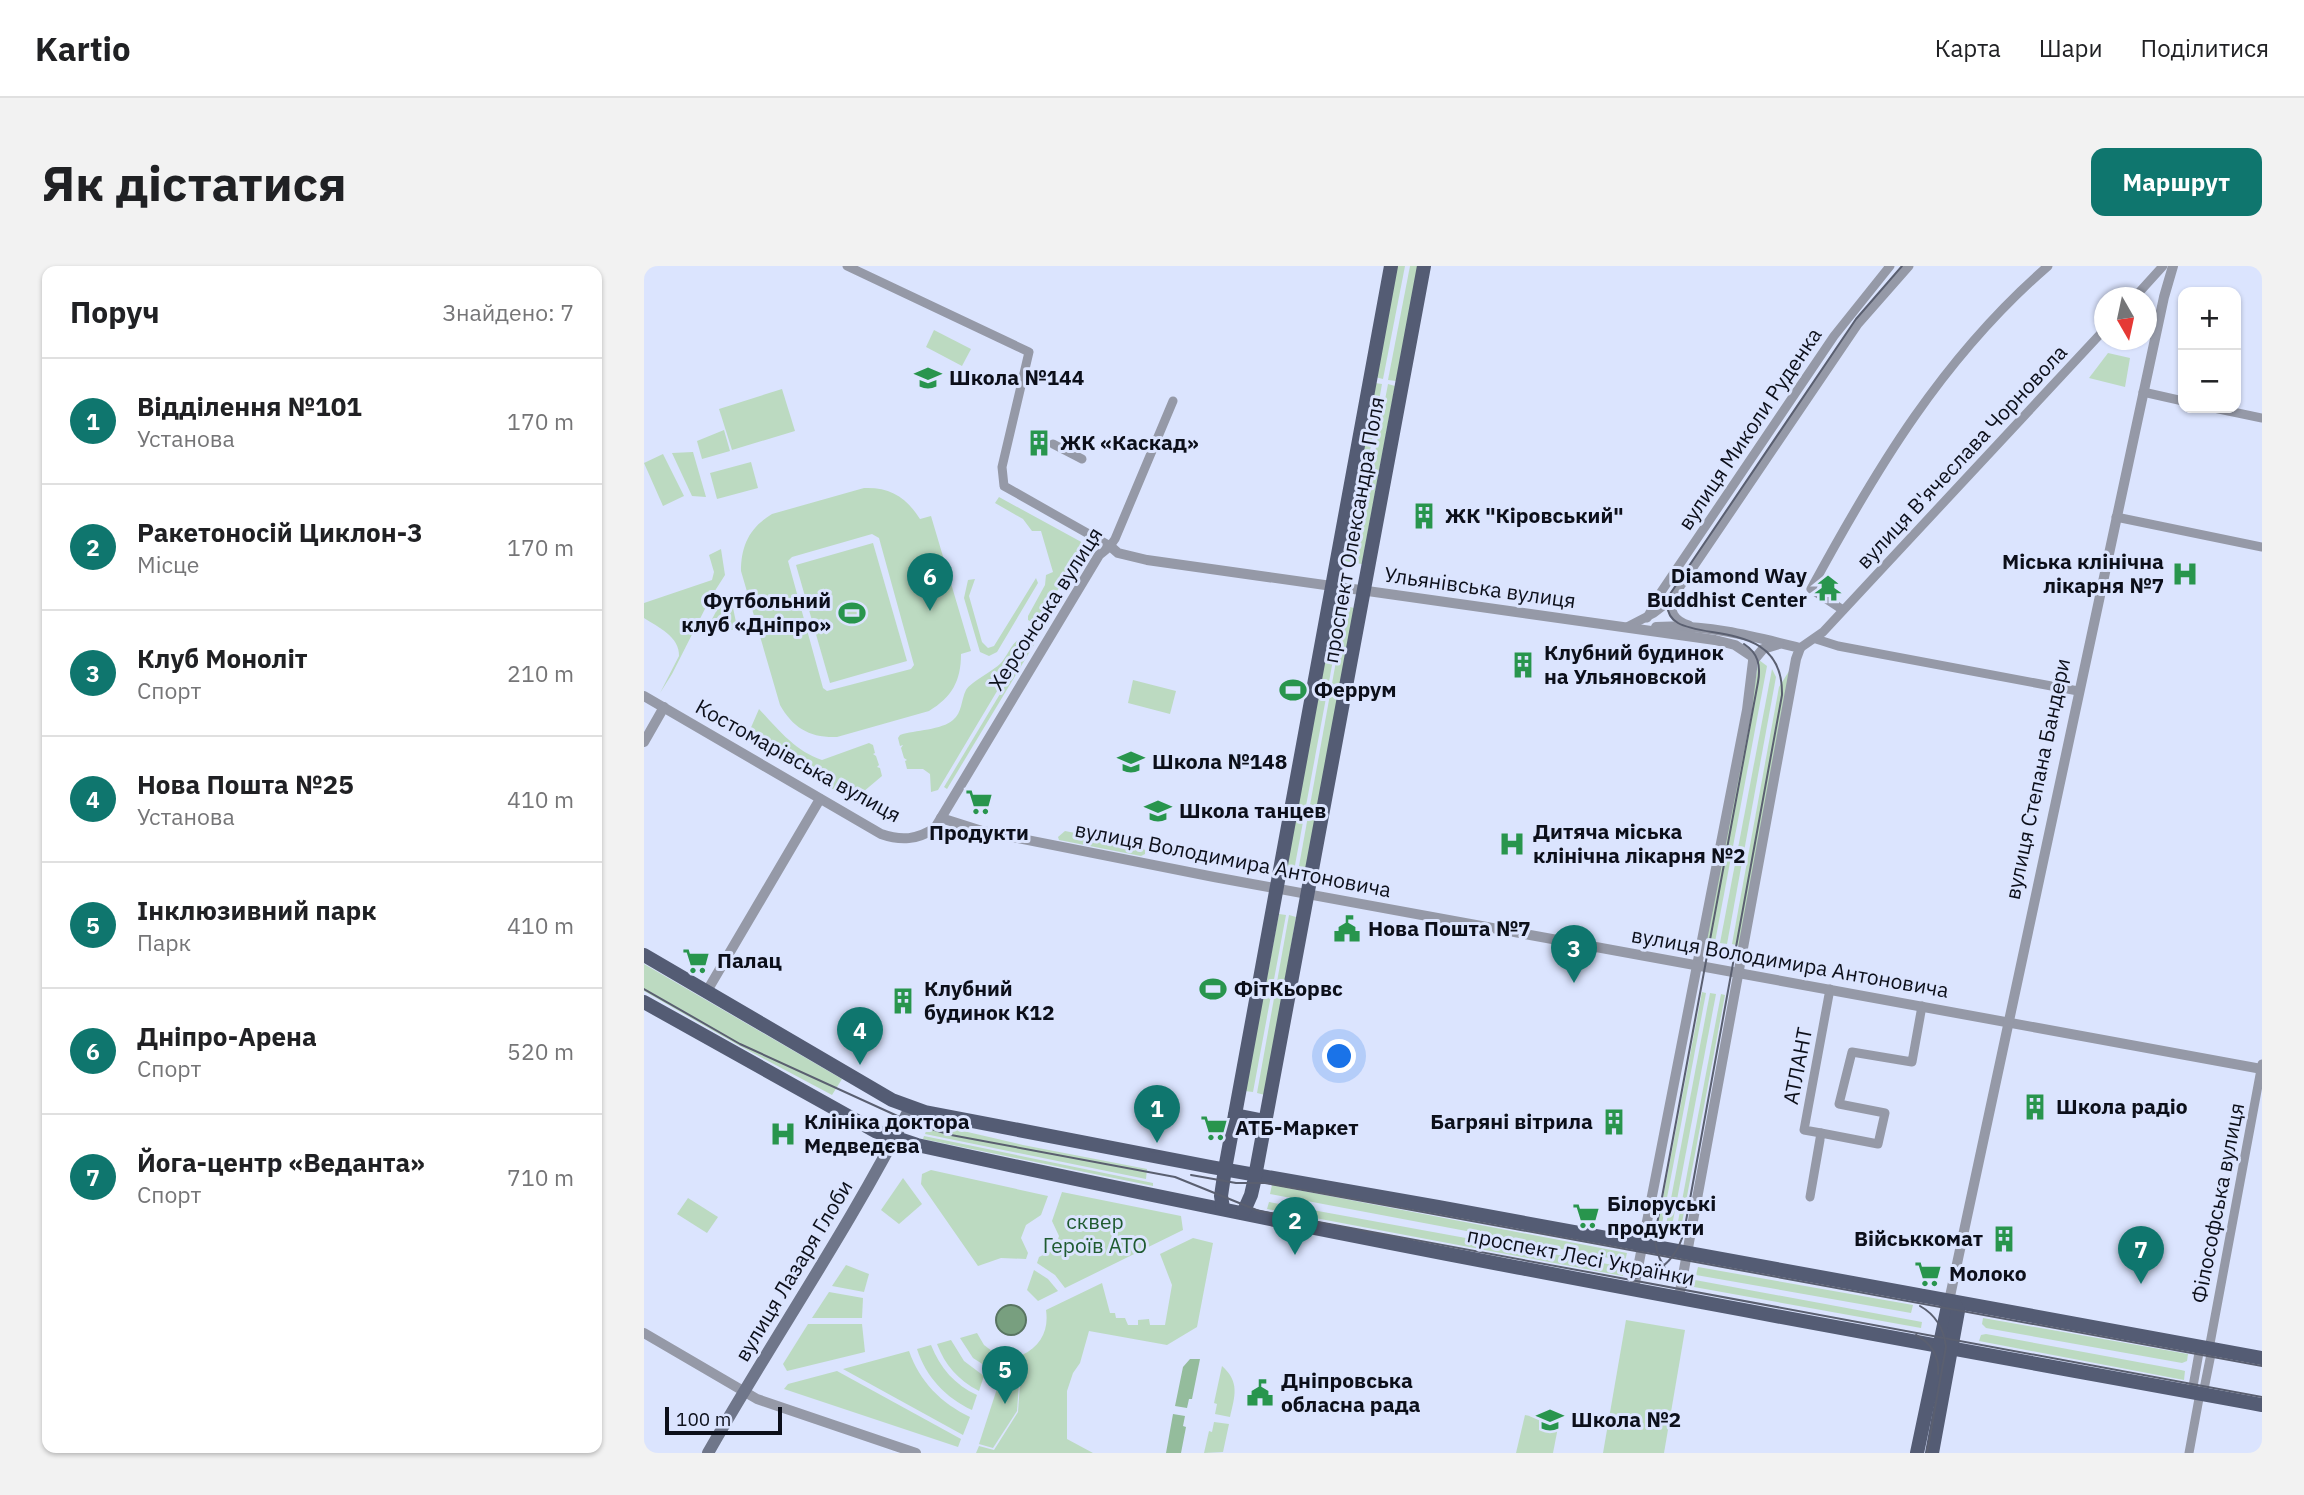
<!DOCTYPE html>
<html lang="uk">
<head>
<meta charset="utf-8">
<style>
	body { margin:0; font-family:"IBM Plex Sans",sans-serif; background:#f2f2f2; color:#202124 }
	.controls { position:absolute; right:21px; top:21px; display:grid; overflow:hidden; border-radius:14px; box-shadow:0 2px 5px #0004 }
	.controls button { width:63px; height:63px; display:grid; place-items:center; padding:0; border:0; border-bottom:2px solid #e0e0e0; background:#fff; color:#202124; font:35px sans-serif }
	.compass { position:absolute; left:1450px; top:21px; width:63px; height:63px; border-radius:50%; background:#fff; box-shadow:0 2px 5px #0004; rotate:171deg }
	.scale { position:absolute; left:21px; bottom:18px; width:117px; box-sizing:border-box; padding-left:7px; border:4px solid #0c0f1a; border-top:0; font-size:19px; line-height:24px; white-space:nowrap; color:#0c0f1a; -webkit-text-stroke:5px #dbe4fe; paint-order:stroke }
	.you { position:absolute; left:696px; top:791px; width:24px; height:24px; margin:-18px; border:5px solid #fff; border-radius:50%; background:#1a73e8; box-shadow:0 0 0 10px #1a73e833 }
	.badge { display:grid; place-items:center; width:46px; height:46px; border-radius:50%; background:#0f766e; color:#fff; font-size:23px; font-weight:700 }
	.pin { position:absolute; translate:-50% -58px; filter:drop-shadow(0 2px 4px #0008) }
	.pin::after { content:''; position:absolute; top:37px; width:24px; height:21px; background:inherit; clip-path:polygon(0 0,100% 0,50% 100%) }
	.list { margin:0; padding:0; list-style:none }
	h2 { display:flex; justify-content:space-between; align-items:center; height:91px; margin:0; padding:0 28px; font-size:30px }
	h2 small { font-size:23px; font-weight:400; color:#757577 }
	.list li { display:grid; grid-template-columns:46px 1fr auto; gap:21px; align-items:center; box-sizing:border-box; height:126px; padding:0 28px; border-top:2px solid #e0e0e0 }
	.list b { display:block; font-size:26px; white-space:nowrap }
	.list p { margin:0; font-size:23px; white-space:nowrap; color:#757577 }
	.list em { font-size:23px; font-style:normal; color:#757577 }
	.map { position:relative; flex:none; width:1618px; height:1187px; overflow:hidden; border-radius:14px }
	header { display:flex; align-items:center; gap:42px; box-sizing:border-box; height:98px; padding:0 35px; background:#fff; border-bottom:2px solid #e0e0e0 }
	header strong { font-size:33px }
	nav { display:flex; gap:38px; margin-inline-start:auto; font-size:24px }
	.intro { display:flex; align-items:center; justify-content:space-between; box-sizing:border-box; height:168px; padding:0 42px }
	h1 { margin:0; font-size:49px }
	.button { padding:18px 32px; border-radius:14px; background:#0f766e; color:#fff; font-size:24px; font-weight:700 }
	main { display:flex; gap:42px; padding:0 42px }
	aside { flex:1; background:#fff; border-radius:14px; box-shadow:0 2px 5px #0004 }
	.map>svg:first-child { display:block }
</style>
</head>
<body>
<header>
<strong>Kartio</strong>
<nav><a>Карта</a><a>Шари</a><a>Поділитися</a></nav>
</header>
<div class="intro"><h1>Як дістатися</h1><a class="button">Маршрут</a></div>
<main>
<aside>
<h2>Поруч<small>Знайдено: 7</small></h2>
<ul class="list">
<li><span class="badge">1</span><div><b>Відділення №101</b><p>Установа</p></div><em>170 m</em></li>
<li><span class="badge">2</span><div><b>Ракетоносій Циклон-3</b><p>Місце</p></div><em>170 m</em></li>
<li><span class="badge">3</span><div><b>Клуб Моноліт</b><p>Спорт</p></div><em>210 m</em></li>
<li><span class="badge">4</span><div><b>Нова Пошта №25</b><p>Установа</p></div><em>410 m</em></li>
<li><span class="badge">5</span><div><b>Інклюзивний парк</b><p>Парк</p></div><em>410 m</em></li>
<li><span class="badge">6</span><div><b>Дніпро-Арена</b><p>Спорт</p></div><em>520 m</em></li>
<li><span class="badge">7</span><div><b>Йога-центр «Веданта»</b><p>Спорт</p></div><em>710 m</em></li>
</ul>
</aside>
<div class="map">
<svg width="1618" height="1187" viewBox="0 0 1618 1187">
	<rect width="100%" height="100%" fill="#dbe4fe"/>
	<g fill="#bcdac1" fill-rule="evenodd">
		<path d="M753,0H761L739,113L731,111Z"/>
		<path d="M766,0H774L752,115L744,114Z"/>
		<path d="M290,64L327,83L318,100L282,81Z"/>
		<path d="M1464,87L1486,92L1481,121L1445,112Z"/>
		<path d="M731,117L738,118L706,296L699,295Z"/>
		<path d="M744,118L751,120L718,298L710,297Z"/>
		<path d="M138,123L151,165L88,184L75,143Z"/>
		<path d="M80,164L86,185L58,193L53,175Z"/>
		<path d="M49,186L62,231L48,230L28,187Z"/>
		<path d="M19,188L40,230L19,240L0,197Z"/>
		<path d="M107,196L114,222L73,233L66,207Z"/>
		<path d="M220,222C246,221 262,231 276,253L287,250L327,385L317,388C317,415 308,431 285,445L193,471C166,472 149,462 136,439L97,305C97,279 106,261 128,248ZM228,268L235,272L270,399L267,403L183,425L179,422L144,295L148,291Z"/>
		<path d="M355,231L441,278L393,359L384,354V350L401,319L402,309L409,306L397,265H388L379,253L351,237Z"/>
		<path d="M229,277L263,395L186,417L152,299Z"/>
		<path d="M77,283L81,309L67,331L28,408L16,427L35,390C36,371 14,361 0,352V337L68,314L70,306L65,289Z"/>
		<path d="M392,312L394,317L353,386L345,390L336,386L320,332L324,314L331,313L325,330L338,376L344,382L350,380Z"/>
		<path d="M82,332L88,337L93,361L88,364L76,362L66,357L77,336Z"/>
		<path d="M691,339L699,340L649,610L641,609Z"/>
		<path d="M702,340L710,342L661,612L653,611Z"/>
		<path d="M377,372L383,375L294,524L287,526L286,508L279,503H263L261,495L263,494L260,492L257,482L259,479L256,480L254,472L256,469C271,464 298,464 309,454C318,447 317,434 322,424C327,416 349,405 357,397C364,389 368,376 377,372Z"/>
		<path d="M389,373L391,377L303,523L300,521Z"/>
		<path d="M1115,394L1123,400L1071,676L1062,674Z"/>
		<path d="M1147,402L1096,680L1088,678L1135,421Z"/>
		<path d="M1128,403L1132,411L1083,678L1076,677Z"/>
		<path d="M489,414L532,425L526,448L484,437Z"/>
		<path d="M115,443C134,463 151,485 178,494L225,477L229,479L231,487L229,488L232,490L235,499L233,501L236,502L238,510L219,526V531L227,543L225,544L102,473Z"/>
		<path d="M421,565L496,580L501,584V588L497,590L415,574L414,571Z"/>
		<path d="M635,648L642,649L609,826L601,825Z"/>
		<path d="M645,649L652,651L621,829L613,827Z"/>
		<path d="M0,698L198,813L188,829L94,779L0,725Z"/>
		<path d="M1058,726L1062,727L1018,958H1014Z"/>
		<path d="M1066,727L1072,728L1028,960L1022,959Z"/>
		<path d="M1077,728L1081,729L1037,962L1033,961Z"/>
		<path d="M285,857L379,879L503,903L502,913L281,868Z"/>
		<path d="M280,870L509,917V920L279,873Z"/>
		<path d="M287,904L404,930L397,949L382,959L377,972L384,987L382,993L357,992L334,1000L277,918L278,908Z"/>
		<path d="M259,912L278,938L255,958L237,944Z"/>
		<path d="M628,919L983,987L981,995L626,928Z"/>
		<path d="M418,926L537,950L539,964L421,1022L411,1009L393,997L395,991L411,983L415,970L408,955Z"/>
		<path d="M44,932L74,951L63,967L33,948Z"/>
		<path d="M625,936L980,1001L979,1010L623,943Z"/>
		<path d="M549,972L569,977L553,1061L523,1079L445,1065L436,1097L429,1107L423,1125V1173L449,1187H332L335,1180L350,1184L374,1146L378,1089C397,1080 405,1064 402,1044L458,1017L466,1047H471L472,1052H481L484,1059H494V1054L505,1053L506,1059H521L528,1019L516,988Z"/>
		<path d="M202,999L225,1008L220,1026L188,1020Z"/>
		<path d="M1054,1001L1269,1039L1267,1047L1052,1009Z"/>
		<path d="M390,1004L404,1013L414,1025L394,1035L383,1024Z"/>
		<path d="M1051,1014L1278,1056L1277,1062L1050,1021Z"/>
		<path d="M185,1026L219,1032L218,1052H168Z"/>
		<path d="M1339,1052L1544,1088L1543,1095L1538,1097L1342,1062L1338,1058Z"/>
		<path d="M982,1054L1041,1064L1020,1187H959Z"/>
		<path d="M164,1058H218L221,1086L143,1105L139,1098Z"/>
		<path d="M333,1067L340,1079L348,1085L343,1101L329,1092L316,1072Z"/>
		<path d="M1342,1068L1537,1104L1541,1105L1540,1114L1335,1075L1337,1069Z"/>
		<path d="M307,1074L320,1095L340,1110L335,1125C314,1114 301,1099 293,1078Z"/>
		<path d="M287,1079C296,1102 311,1119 333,1129L328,1144C302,1132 282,1111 273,1083Z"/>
		<path d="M265,1085C276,1116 297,1137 326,1151L319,1169L199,1103Z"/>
		<path d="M364,1089H377L373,1145L349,1182L335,1178Z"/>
		<path d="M578,1100C596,1116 591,1130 586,1151L571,1148L573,1138L570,1137Z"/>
		<path d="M193,1105L317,1173L314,1181L140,1123L144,1118Z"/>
		<path d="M881,1149L915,1156L909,1187H872Z"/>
		<path d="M570,1156L585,1158L579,1186L560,1187L565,1165L568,1166Z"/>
	</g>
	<g fill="#94bc9c">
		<path d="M546,1093H556L548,1133H545L543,1142L531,1140L539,1101Z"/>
		<path d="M529,1148L541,1150L539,1160L542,1161L537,1187H522Z"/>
	</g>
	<circle fill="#789f7f" stroke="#587461" stroke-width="2" cx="367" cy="1054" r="15"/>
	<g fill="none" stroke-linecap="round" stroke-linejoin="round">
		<g stroke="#9599a7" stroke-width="9">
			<path d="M203,0L385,86L358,201L360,220L466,280L471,273L529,135"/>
			<path d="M1490,32L1519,0"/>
			<path d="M1499,126L1539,135"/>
			<path d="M1570,142L1618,152"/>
			<path d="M409,178L438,193"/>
			<path d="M1472,251L1618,281"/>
			<path d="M1199,344L1167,323C1232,203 1299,91 1404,0"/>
			<path d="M1003,352L1017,326L1190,70L1246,0"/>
			<path d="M1045,359C1031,355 1024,345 1029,331L1214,58L1265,0"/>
			<path d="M983,361L1010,347L1027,334"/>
			<path d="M1172,373L1194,380L1434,425"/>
			<path d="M1156,382L1179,366L1461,63"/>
			<path d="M1177,867L1160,864L1186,723"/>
			<path d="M1176,874L1166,931L1177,867L1234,878L1241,847L1195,838L1208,786L1268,796L1278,740"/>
			<path d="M1565,1083L1618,798"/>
			<path d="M1548,1126L1556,1081"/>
			<path d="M1559,1128L1568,1083"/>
			<path d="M1545,1187L1556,1127"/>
		</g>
		<g stroke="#9599a7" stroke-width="10">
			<path d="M1012,361C1062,358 1108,370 1156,382L1152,393L1035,1031"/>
			<path d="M1109,395L1119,383L1135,378"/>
			<path d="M0,430L237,568C257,575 273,574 291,562L455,289L466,280L474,287L503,294L1071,374L1091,379L1109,391V395L1103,444L990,1022"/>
			<path d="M0,476L20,441"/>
			<path d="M297,552L338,565L570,611L1618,803"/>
			<path d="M63,725L176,533"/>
			<path d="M1305,1035L1520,31L1529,0"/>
			<path d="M0,1067L113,1133L272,1187"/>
		</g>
		<path stroke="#6f768a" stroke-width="12" d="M64,1187C130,1071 206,961 266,842"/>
		<g stroke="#545c74" stroke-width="14">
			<path d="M0,689L248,834L281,846L567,901L794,941L1618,1092"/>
			<path d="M0,736L231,865L273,879C719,977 1169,1057 1618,1139"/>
			<path d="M591,849L621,855"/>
			<path d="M579,942L577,930L581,903L747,0"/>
			<path d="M599,947L607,929L610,916L780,0"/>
			<path d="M1273,1187L1305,1035"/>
			<path d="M1288,1187L1314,1045L1310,1037L1305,1035"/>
		</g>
		<g stroke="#5a5f70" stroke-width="2">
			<path d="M0,723L96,778L271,858L307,869L531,911L615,945L1618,1131"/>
			<path d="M547,909L592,917H621L1618,1100"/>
			<path d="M990,1012C1017,1008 1033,991 1040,966L1138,429C1140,336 1012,391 1024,331L1212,53L1258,0"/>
			<path d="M1042,1021C1023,1010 1011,992 1011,969L1114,416C1117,399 1114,387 1100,378"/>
			<path d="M1276,1040C1292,1049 1300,1063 1302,1081L1283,1187"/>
			<path d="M1272,1069C1287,1077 1296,1091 1294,1108"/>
		</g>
	</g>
	<defs>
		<g id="school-bare" transform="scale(2.1)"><path d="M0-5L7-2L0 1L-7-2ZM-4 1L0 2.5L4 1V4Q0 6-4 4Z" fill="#28954d" stroke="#dbe4fe" stroke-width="2.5" paint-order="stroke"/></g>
		<g id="building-bare" transform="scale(2.1)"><path d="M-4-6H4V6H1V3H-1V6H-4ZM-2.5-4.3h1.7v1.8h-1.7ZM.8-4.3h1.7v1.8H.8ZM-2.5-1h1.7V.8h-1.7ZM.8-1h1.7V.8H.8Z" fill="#28954d" stroke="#dbe4fe" stroke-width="2.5" paint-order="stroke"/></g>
		<g id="hospital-bare" transform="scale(2.1)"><path d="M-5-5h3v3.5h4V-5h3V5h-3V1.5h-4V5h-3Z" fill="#28954d" stroke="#dbe4fe" stroke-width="2.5" paint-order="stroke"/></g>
		<g id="temple-bare" transform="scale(2.1)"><path d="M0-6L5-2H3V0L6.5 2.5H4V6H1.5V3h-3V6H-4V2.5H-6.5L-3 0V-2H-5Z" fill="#28954d" stroke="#dbe4fe" stroke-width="2.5" paint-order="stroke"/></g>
		<g id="stadium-bare" transform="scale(2.1)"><path d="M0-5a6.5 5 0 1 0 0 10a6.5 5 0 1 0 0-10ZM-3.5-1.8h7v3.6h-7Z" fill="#28954d" stroke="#dbe4fe" stroke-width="2.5" paint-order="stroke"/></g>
		<g id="supermarket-bare" transform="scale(2.1)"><path d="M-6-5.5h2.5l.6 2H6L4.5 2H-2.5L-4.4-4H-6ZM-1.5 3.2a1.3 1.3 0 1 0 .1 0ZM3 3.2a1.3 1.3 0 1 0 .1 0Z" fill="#28954d" stroke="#dbe4fe" stroke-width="2.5" paint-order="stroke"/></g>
		<g id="civic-bare" transform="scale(2.1)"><path d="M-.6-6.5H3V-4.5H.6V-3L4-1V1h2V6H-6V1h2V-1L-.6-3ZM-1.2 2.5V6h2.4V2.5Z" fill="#28954d" stroke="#dbe4fe" stroke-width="2.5" paint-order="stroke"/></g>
	</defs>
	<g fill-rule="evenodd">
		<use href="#school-bare" x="284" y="112"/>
		<use href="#building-bare" x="395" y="177"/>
		<use href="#building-bare" x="780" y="250"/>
		<use href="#hospital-bare" x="1541" y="308"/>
		<use href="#temple-bare" x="1184" y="322"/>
		<use href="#stadium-bare" x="208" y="347"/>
		<use href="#building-bare" x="879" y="399"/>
		<use href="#stadium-bare" x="649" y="424"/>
		<use href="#school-bare" x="487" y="496"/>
		<use href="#supermarket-bare" x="335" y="536"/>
		<use href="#school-bare" x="514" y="545"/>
		<use href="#hospital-bare" x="868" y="578"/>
		<use href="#civic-bare" x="703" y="663"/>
		<use href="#supermarket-bare" x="52" y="695"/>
		<use href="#stadium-bare" x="569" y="723"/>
		<use href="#building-bare" x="259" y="735"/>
		<use href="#building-bare" x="1391" y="841"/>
		<use href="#building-bare" x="970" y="856"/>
		<use href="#supermarket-bare" x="570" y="862"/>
		<use href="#hospital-bare" x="139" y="868"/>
		<use href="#supermarket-bare" x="942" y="950"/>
		<use href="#building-bare" x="1360" y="973"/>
		<use href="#supermarket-bare" x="1284" y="1008"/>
		<use href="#civic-bare" x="616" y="1127"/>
		<use href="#school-bare" x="906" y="1154"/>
	</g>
	<g text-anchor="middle" stroke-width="6" stroke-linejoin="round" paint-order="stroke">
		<g font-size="21" font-weight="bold" fill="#0c0f1a" stroke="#dbe4fe" text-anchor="start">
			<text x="305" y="119">Школа №144</text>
			<text x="416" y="184">ЖК «Каскад»</text>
			<text x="801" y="257">ЖК "Кіровський"</text>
			<text x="1520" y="303" text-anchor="end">Міська клінічна<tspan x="1520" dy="24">лікарня №7</tspan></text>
			<text x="1163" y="317" text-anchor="end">Diamond Way<tspan x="1163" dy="24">Buddhist Center</tspan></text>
			<text x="187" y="342" text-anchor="end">Футбольний<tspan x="187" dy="24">клуб «Дніпро»</tspan></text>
			<text x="900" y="394">Клубний будинок<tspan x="900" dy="24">на Ульяновской</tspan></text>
			<text x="670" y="431">Феррум</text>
			<text x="508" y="503">Школа №148</text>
			<text x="535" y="552">Школа танцев</text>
			<text x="889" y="573">Дитяча міська<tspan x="889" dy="24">клінічна лікарня №2</tspan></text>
			<text x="335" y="574" text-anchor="middle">Продукти</text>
			<text x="724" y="670">Нова Пошта №7</text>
			<text x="73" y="702">Палац</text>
			<text x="280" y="730">Клубний<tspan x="280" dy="24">будинок К12</tspan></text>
			<text x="590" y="730">ФiтКьорвс</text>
			<text x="1412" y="848">Школа радіо</text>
			<text x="160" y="863">Клініка доктора<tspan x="160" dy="24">Медведєва</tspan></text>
			<text x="949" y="863" text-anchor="end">Багряні вітрила</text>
			<text x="591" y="869">АТБ-Маркет</text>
			<text x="963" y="945">Білоруські<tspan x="963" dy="24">продукти</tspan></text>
			<text x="1339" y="980" text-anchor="end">Військкомат</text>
			<text x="1305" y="1015">Молоко</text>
			<text x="637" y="1122">Дніпровська<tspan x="637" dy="24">обласна рада</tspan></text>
			<text x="927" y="1161">Школа №2</text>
		</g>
		<g font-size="21" fill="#0c0f1a" stroke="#dbe4fe">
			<text transform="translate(1106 163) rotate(-56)" y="7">вулиця Миколи Руденка</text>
			<text transform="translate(1318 191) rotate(-47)" y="7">вулиця В'ячеслава Чорновола</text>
			<text transform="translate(710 264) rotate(-80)" y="7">проспект Олександра Поля</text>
			<text transform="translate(836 322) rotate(8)" y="7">Ульянівська вулиця</text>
			<text transform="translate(402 343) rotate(-57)" y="7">Херсонська вулиця</text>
			<text transform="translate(154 495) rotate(29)" y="7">Костомарівська вулиця</text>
			<text transform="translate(1394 513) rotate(-78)" y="7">вулиця Степана Бандери</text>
			<text transform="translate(589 594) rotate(11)" y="7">вулиця Володимира Антоновича</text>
			<text transform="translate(1146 697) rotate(10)" y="7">вулиця Володимира Антоновича</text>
			<text transform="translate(1154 800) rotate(-79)" y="7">АТЛАНТ</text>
			<text transform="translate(1574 937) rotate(-79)" y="7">Філософська вулиця</text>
			<text transform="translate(937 991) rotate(11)" y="7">проспект Лесі Українки</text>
			<text transform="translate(150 1005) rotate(-59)" y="7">вулиця Лазаря Глоби</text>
		</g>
		<g font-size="21" fill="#1f5b31" stroke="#dbe4fe">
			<text x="451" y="963">сквер<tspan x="451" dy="24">Героїв АТО</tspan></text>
		</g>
	</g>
</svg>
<div class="controls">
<button>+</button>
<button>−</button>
</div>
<svg class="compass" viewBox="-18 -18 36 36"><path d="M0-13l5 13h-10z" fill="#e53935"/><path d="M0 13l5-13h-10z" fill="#757577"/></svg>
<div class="scale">100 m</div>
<div class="you"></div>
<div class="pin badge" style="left:513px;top:877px">1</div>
<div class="pin badge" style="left:651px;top:989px">2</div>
<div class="pin badge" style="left:930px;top:717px">3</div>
<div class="pin badge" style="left:216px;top:799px">4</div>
<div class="pin badge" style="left:361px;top:1138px">5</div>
<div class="pin badge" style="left:286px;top:345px">6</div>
<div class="pin badge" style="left:1497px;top:1018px">7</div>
</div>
</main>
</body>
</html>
